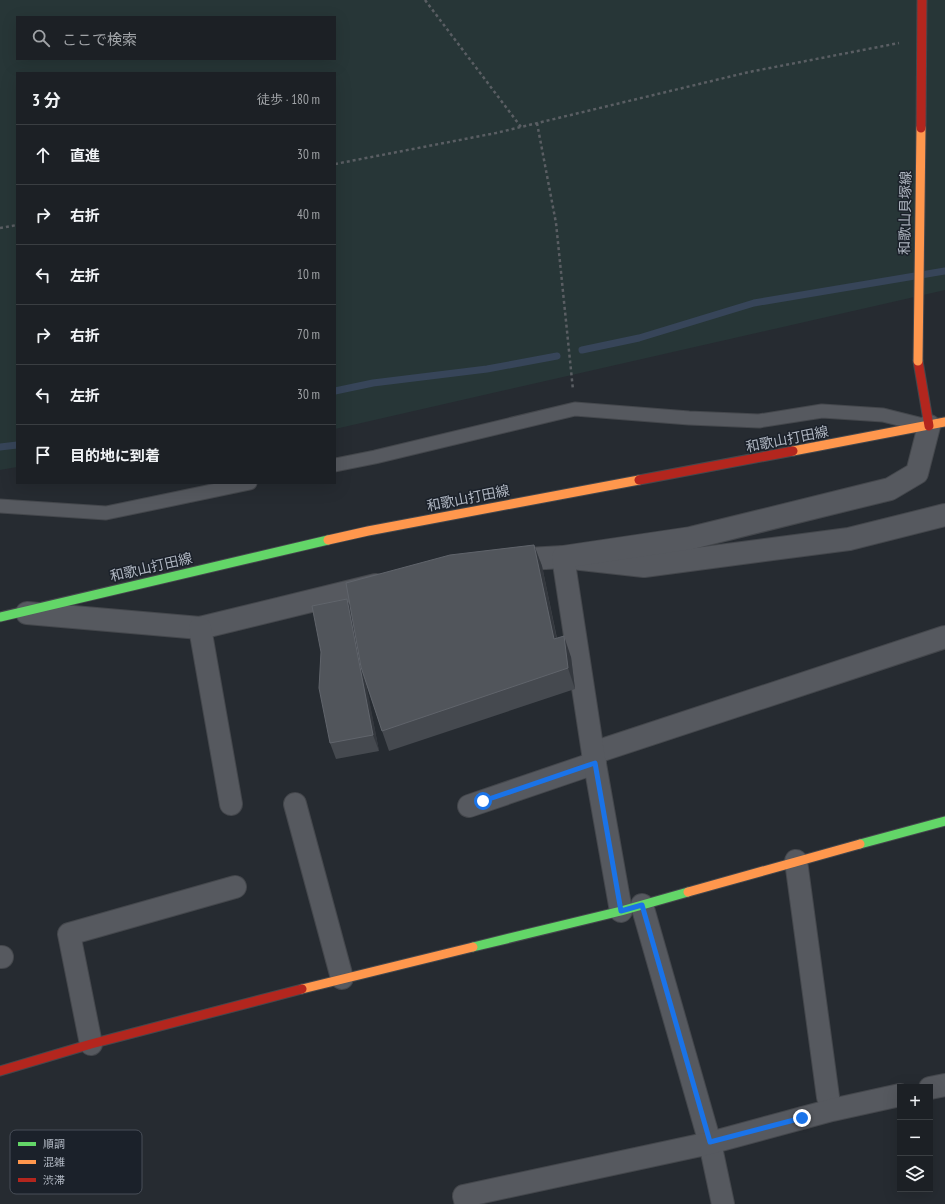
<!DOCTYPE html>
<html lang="ja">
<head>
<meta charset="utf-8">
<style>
	body { margin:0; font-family:"PT Sans Narrow","Noto Sans JP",sans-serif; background:#25282d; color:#f1f3f6 }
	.controls { position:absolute; right:12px; bottom:12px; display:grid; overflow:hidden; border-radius:0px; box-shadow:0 4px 16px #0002 }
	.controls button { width:36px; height:36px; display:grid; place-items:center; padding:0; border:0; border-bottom:1px solid #3a3e42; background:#1c2025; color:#f1f3f6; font:20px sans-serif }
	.stop { position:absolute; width:12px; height:12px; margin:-9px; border:3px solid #1a73e8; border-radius:50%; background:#fff }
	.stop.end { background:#1a73e8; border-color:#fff; box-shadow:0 1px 4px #0008 }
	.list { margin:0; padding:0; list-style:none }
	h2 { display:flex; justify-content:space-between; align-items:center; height:52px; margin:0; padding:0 16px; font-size:17px }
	h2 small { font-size:13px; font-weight:400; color:#a0a3a7 }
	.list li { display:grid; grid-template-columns:26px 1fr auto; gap:12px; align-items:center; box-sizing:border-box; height:60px; padding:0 16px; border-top:1px solid #3a3e42 }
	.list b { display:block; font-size:15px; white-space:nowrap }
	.list em { font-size:13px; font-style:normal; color:#a0a3a7 }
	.icon { flex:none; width:22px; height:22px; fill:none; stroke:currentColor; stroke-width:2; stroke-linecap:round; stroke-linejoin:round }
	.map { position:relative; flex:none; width:945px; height:1204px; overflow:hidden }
	.search { position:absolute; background:#1c2025; box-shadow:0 4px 16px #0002; left:16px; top:16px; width:320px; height:44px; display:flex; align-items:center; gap:10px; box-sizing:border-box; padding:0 14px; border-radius:0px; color:#a0a3a7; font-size:15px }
	.panel { position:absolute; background:#1c2025; box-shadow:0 4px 16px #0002; left:16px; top:72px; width:320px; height:412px; border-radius:0px }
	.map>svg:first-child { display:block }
</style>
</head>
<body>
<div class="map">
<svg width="945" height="1204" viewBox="0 0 945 1204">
	<rect width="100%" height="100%" fill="#262b31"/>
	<path fill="#273637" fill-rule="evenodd" d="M0,0H945V290L335,429V73H17V467L0,470ZM17,17H335V59H17Z"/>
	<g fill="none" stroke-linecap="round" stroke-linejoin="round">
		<g stroke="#374559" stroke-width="7">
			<path d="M582,350L639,338L754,303L945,271"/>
			<path d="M335,391L373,383L487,369L557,356"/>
			<path d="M0,447L17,445"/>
		</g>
		<g stroke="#44474c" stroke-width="15">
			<g id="lane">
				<path d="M335,465L375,457L575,409L689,418L759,421L822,411L883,415L919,424"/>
				<path d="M0,506L106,513L250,483"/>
			</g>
		</g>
		<g stroke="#44474c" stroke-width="24">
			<g id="street">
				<path d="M510,560L563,557L644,566L849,539L945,515"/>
				<path d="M27,613L200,628L376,585"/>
				<path d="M200,628L231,804"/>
				<path d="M593,753L945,637"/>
				<path d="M295,804L342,978"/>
				<path d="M469,806L595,763"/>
				<path d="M796,861L828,1097"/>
				<path d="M642,905L710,1143L723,1204"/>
				<path d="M621,911L593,753L563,557L691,538L890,489L917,473L929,426"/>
				<path d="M0,957H2"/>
				<path d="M91,1044L69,934L235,887"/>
				<path d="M930,1088L945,1085"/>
				<path d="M466,1204L464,1196L710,1143L832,1110L900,1095"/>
			</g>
		</g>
		<g stroke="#44474c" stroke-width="11">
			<g id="fast">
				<path d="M0,617L328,540"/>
				<path d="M860,844L945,821"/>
				<path d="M473,947L621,911L688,892"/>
			</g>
		</g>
		<g stroke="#44474c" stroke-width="11">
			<g id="slow">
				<path d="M793,451L945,422"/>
				<path d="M328,540L368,531L639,480"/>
				<path d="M688,892L860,844"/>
				<path d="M302,989L473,947"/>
			</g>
		</g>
		<g stroke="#44474c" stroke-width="11">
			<g id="jam">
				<path d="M918,361L929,426"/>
				<path d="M639,480L793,451"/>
				<path d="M0,1071L91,1044L302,989"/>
			</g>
		</g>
		<g stroke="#5a5e63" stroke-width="2.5" stroke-dasharray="3 3" stroke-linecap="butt">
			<path d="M425,0L521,127"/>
			<path d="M537,123L556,223L573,390"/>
			<path d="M335,164L496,133L749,72L899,43"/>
			<path d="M0,228L17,225"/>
		</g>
		<use href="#lane" stroke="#56595f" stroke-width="13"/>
		<use href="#street" stroke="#56595f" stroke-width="22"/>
		<use href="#fast" stroke="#63d668" stroke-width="9"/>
		<use href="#slow" stroke="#ff974d" stroke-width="9"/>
		<use href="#jam" stroke="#b3261e" stroke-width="9"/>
		<g stroke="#44474e" stroke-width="11" stroke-linecap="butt">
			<path id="slow-bridge" d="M918,361L921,128"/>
		</g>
		<g stroke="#44474e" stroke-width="11" stroke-linecap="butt">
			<path id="jam-bridge" d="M921,128L922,0"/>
		</g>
		<use href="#slow-bridge" stroke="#ff974d" stroke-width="9"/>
		<use href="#jam-bridge" stroke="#b3261e" stroke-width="9"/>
	</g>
	<path fill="#45494f" d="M534,545L542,566L557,638L571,657L575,689L389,751L382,731L365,680L379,751L336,759L330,743L351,611Z"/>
	<g fill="#34383e">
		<path d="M534,545L542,566L561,660L554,639Z"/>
		<path d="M347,599L353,615L379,751L373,735Z"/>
		<path d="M564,636L571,657L575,689L568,668Z"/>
	</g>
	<g fill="#51555b" stroke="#60646b">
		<path d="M534,545L554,639L564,636L568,668L382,731L361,667L346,583L450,555Z"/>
		<path d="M347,599L373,735L330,743L319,688L321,652L312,606Z"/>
	</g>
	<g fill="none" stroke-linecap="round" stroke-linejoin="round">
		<path stroke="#1a73e8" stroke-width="5" d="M483,801L595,763L621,911L642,905L710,1142L802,1118"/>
	</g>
	<g text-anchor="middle" stroke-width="3" stroke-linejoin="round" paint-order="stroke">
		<g font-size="14" fill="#b0b7c2" stroke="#1b212a">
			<text transform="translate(905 213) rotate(-89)" y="5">和歌山貝塚線</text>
			<text transform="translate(787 439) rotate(-11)" y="5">和歌山打田線</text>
			<text transform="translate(468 498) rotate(-11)" y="5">和歌山打田線</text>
			<text transform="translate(151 567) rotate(-13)" y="5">和歌山打田線</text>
		</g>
	</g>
	<rect x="10" y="1130" width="132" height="64" rx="6" fill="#1b212a" stroke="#484e58" stroke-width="1"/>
	<rect x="18" y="1142" width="18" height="4" fill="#63d668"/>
	<rect x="18" y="1160" width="18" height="4" fill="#ff974d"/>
	<rect x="18" y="1178" width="18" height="4" fill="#b3261e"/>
	<g font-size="11" fill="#b0b7c2">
		<text x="43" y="1148">順調</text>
		<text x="43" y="1166">混雑</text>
		<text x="43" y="1184">渋滞</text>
	</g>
</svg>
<div class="controls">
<button>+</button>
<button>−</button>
<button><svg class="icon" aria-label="layers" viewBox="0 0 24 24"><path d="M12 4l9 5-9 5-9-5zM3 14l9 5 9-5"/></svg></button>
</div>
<div class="stop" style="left:483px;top:801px"></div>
<div class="stop end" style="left:802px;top:1118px"></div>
<div class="search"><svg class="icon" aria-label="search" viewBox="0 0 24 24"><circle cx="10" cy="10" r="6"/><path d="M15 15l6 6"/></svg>ここで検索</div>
<section class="panel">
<h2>3 分<small>徒歩 · 180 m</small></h2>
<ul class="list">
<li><svg class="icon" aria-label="ahead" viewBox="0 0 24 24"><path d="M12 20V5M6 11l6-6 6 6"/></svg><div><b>直進</b></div><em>30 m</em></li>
<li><svg class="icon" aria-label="right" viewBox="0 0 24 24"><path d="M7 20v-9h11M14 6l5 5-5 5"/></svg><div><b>右折</b></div><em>40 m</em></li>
<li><svg class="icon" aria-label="left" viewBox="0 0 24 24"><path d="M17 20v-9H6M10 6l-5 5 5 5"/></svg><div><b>左折</b></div><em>10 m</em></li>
<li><svg class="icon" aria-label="right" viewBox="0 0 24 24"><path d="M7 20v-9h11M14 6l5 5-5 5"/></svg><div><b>右折</b></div><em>70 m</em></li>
<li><svg class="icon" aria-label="left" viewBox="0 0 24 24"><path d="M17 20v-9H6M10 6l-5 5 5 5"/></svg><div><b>左折</b></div><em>30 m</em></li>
<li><svg class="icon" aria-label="arrive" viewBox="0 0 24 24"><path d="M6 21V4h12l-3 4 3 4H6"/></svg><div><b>目的地に到着</b></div></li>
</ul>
</section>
</div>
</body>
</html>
